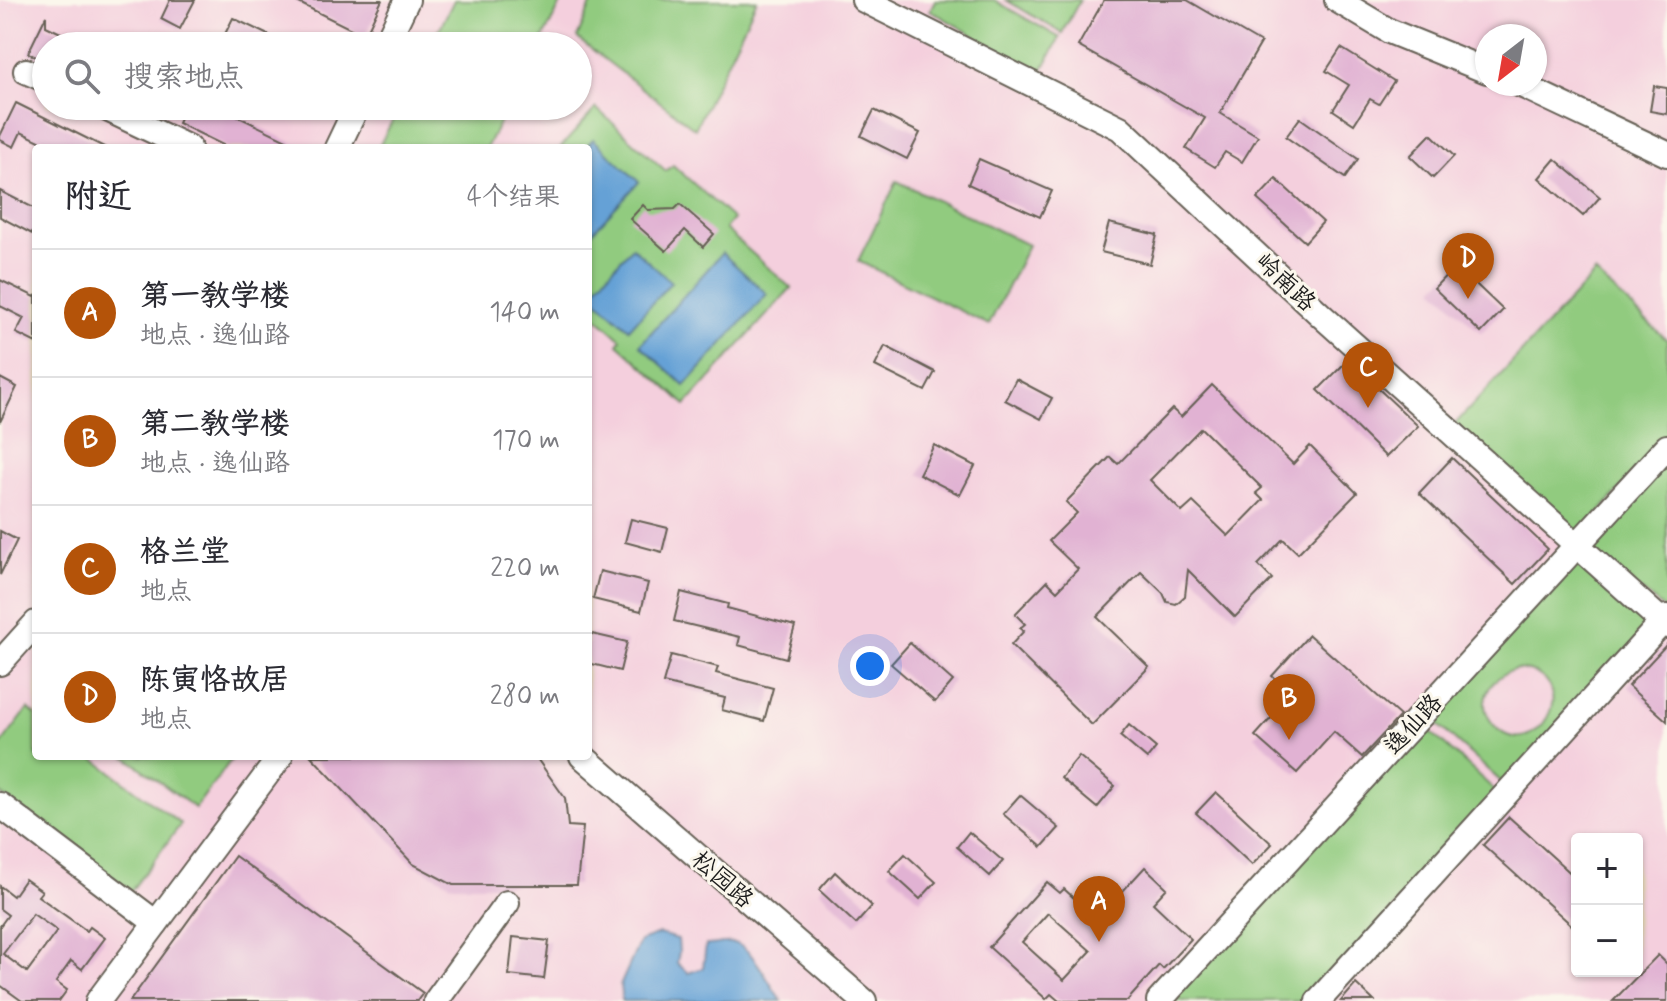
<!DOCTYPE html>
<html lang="zh">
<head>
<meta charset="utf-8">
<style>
	body { margin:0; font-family:Mynerve,"LXGW WenKai TC",sans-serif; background:#f2f2f3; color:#2b2b33 }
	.controls { position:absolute; right:24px; bottom:24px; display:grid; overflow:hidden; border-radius:8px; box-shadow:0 2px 6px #0004 }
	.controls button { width:72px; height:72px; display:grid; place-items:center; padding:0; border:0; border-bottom:2px solid #e1e1e2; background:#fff; color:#2b2b33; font:40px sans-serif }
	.compass { position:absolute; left:1475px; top:24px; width:72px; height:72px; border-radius:50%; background:#fff; box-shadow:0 2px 6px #0004; rotate:211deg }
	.you { position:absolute; left:870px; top:666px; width:28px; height:28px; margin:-20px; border:6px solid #fff; border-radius:50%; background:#1a73e8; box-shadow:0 0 0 12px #1a73e833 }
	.badge { display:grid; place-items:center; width:52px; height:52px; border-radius:50%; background:#b45309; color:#fff; font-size:26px; font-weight:700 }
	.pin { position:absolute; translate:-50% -66px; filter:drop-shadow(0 2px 4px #0008) }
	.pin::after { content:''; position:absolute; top:42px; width:28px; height:24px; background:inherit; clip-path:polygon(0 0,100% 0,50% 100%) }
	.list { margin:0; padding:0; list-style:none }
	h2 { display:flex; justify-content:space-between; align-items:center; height:104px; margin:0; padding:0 32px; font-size:34px }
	h2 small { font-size:26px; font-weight:400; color:#7c7c81 }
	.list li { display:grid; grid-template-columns:52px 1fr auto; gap:24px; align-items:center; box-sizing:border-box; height:128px; padding:0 32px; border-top:2px solid #e1e1e2 }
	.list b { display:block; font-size:30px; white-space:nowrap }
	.list p { margin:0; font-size:26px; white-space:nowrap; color:#7c7c81 }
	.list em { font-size:26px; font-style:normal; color:#7c7c81 }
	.icon { flex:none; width:44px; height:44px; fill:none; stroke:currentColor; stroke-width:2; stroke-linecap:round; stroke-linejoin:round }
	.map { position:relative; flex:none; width:1667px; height:1001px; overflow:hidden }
	.search { position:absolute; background:#fff; box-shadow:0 2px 6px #0004; left:32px; top:32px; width:560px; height:88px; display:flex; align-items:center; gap:20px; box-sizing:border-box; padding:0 28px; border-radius:44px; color:#7c7c81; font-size:30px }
	.panel { position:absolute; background:#fff; box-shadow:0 2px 6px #0004; left:32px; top:144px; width:560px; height:616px; border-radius:8px }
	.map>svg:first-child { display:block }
</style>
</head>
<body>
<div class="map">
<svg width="1667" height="1001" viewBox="0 0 1667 1001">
	<rect width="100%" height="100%" fill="#fbf7ec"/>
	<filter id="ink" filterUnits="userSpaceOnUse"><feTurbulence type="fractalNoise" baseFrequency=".0125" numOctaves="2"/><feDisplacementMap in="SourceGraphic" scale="16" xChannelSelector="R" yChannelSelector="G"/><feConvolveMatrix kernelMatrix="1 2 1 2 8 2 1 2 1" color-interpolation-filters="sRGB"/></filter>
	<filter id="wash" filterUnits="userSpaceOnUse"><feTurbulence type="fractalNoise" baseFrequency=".006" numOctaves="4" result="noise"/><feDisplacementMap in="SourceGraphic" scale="32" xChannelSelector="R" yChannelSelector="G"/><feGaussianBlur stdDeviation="1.8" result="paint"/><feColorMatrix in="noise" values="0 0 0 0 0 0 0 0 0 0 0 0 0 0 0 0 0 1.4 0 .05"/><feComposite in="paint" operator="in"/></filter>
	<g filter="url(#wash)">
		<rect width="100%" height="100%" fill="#eedebe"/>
		<path fill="#f4cfdd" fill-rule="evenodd" d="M0,0H1667V1001H0ZM1487,36H1535V84H1487ZM46,46H578V106H46ZM36,148H588V756H36ZM1577,839H1637V971H1577Z"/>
		<g fill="#91cb7f" stroke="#56744e" stroke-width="2" fill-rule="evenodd">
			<path d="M454,0H563L539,46H431Z"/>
			<path d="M593,0H757L695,129L577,38Z"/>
			<path d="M935,0H994L1060,38L1040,74L930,10Z"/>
			<path d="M1006,0H1080L1062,33Z"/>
			<path d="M400,106H508L486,148H378Z"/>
			<path d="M596,108L666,171L673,165L733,219L725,229L791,288L686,405L618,344L621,339L588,310V148H560Z"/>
			<path d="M897,181L1028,245L989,325L858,261Z"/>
			<path d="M1595,273L1667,340V438L1578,536L1455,424Z"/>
			<path d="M1667,453V611L1583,544Z"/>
			<path d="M1578,550L1657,622L1507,787L1427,715ZM1517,669C1591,676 1532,772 1493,724C1474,700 1492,675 1517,669Z"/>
			<path d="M28,709L36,715V756H90L181,824L131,891L0,794V746Z"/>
			<path d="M1422,724L1498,793L1308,1001H1170Z"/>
			<path d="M125,756H234L195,808Z"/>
		</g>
		<g fill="#65a1d6" stroke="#405e79" stroke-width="2">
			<path d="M593,139L639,182L588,237V148H585Z"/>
			<path d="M632,247L671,282L629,329L590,294Z"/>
			<path d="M722,253L767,294L685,386L640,345Z"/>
			<path d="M659,934L678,939L679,952L677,963L688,973L703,968L706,945C714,945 725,942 733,943C754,947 768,984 782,1001H622L620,986L640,941Z"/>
		</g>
		<g id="blocks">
			<g fill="#e1b2d3" fill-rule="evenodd">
				<path d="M170,0H195L180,29L161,19Z"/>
				<path d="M293,0H382L365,36Z"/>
				<path d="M1104,0H1187L1261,43L1220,113L1258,136L1242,162L1225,152L1215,167L1186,149L1205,118L1078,46Z"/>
				<path d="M46,16V26L88,46H46V62L28,53Z"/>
				<path d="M233,18L291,46H219Z"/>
				<path d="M1341,48L1394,81L1379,104L1370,99L1354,124L1333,110L1349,85L1326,71Z"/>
				<path d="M1654,86L1667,88V114L1650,111Z"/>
				<path d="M16,103L106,148H54L21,132L14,147L0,140V136Z"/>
				<path d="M186,106H216L303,148H229L178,123Z"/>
				<path d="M874,110L920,133L907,159L861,136Z"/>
				<path d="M1300,118L1358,159L1345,178L1286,137Z"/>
				<path d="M1431,134L1454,156L1433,178L1410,156Z"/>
				<path d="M979,159L1052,191L1040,217L968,184Z"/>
				<path d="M1555,159L1600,197L1583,216L1539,178Z"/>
				<path d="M1276,179L1323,222L1305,242L1257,199Z"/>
				<path d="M0,191L36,209V236L0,217Z"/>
				<path d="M680,204L714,234L703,247L685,230L666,251L630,219L643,205L648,210L675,209Z"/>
				<path d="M1109,223L1157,235L1150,264L1101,252Z"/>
				<path d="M1456,265L1503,310L1481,333L1434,288Z"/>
				<path d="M0,280L35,297L36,295V343L16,333L24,318L0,306Z"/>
				<path d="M885,346L935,372L925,391L875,366Z"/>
				<path d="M1348,360L1418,426L1386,457L1318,390Z"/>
				<path d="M0,378L17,387L0,422Z"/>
				<path d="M1016,379L1052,398L1041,419L1005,400Z"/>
				<path d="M1212,385L1293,464L1310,446L1357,493L1298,553L1283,539L1258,565L1272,579L1235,617L1188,570L1185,596L1176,604L1167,602L1163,593L1141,572L1097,617L1149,667L1092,725L1011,645L1024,631L1020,628L1025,624L1015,614L1047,581L1057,591L1078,569L1049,541L1077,513L1066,502L1110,457L1118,464L1172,409L1181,417ZM1201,428L1262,488L1256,493L1263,500L1228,536L1193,502L1182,512L1150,480Z"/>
				<path d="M934,445L975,466L960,495L919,474Z"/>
				<path d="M1452,458L1548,549L1515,584L1419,493Z"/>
				<path d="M631,519L668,528L662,552L625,542Z"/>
				<path d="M0,531L17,540L0,575Z"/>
				<path d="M600,571L648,583L641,611L593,599Z"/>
				<path d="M681,592L728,604L727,608L795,626L786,658L738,645L740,637L674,621Z"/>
				<path d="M588,633L627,642L620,671L588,663Z"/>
				<path d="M1309,635L1400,716L1362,757L1334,732L1297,773L1255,736L1292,695L1272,676Z"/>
				<path d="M910,643L953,681L935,702L891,664Z"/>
				<path d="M1667,644V721L1628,686Z"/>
				<path d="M671,655L718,667L716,673L773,688L764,721L722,710L725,698L663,683Z"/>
				<path d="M1129,725L1156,748L1147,759L1120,736Z"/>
				<path d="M311,756H535L565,798L568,826L583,827L577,885H453L413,864Z"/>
				<path d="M1079,756L1115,786L1097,808L1061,778Z"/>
				<path d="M1216,792L1272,844L1252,865L1196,813Z"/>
				<path d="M1020,795L1059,828L1042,847L1003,814Z"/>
				<path d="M1509,817L1577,879V930L1483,845Z"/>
				<path d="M969,832L1003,861L990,876L957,847Z"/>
				<path d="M905,854L936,882L920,899L889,871Z"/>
				<path d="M235,856L423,993L417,1001H130Z"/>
				<path d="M1145,867L1167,888L1153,903L1191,939L1163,969L1159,965L1127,1001H1059L1051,994L1046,999L989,947L1047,882L1060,893L1064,889L1097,919ZM1048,913L1091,951L1064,980L1022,942Z"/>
				<path d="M835,872L872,906L856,924L819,890Z"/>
				<path d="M25,879L42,891L38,896L87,931L90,927L105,938L82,969L71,961L56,982L67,990L59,1001H22L0,985V926L8,915L0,909V886L13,896ZM33,914L57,931L27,972L3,954Z"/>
				<path d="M513,937L549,941L544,979L509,975Z"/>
				<path d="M1658,955L1667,964V1001H1613Z"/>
				<path d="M1356,984L1374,1001H1341Z"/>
			</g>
		</g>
	</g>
	<g filter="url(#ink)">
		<use href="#blocks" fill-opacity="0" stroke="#666055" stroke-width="2"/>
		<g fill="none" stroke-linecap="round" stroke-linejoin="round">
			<g stroke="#666055" stroke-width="28">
				<g id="minor">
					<path d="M864,0L1120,128L1323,317L1667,626"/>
					<path d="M1337,0L1389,31L1487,71"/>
					<path d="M385,46L407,0"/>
					<path d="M26,71L46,80"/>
					<path d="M1519,84L1667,154"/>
					<path d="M101,106L189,148"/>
					<path d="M337,148L357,106"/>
					<path d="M0,663L36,623"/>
					<path d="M582,756L864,1001"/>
					<path d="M0,805L156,923"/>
					<path d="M98,1001L280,757"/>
					<path d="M436,1001L507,903"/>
					<path d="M1159,1001L1667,447"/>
					<path d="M1318,1001L1667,617"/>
				</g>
			</g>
			<use href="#minor" stroke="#fff" stroke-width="24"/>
		</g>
	</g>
	<g text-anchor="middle" stroke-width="6" stroke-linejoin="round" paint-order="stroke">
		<g font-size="24" fill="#1c1c1c" stroke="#fbf7ec">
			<text transform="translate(1286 282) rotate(43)" y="8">岭南路</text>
			<text transform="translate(1413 724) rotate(-48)" y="8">逸仙路</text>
			<text transform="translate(723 879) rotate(41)" y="8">松园路</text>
		</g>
	</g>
</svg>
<div class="controls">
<button>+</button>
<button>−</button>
</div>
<svg class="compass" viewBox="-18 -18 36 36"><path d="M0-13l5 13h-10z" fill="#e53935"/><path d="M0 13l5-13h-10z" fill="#7c7c81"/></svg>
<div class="you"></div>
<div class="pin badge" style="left:1099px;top:942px">A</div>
<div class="pin badge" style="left:1289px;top:740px">B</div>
<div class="pin badge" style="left:1368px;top:408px">C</div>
<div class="pin badge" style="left:1468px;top:299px">D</div>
<div class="search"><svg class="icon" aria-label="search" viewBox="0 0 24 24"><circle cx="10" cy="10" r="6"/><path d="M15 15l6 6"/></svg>搜索地点</div>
<section class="panel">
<h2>附近<small>4个结果</small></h2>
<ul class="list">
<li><span class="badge">A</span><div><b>第一教学楼</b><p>地点 · 逸仙路</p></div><em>140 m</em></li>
<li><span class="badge">B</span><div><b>第二教学楼</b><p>地点 · 逸仙路</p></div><em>170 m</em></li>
<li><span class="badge">C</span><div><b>格兰堂</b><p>地点</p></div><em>220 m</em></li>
<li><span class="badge">D</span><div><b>陈寅恪故居</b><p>地点</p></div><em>280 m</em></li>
</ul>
</section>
</div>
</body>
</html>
